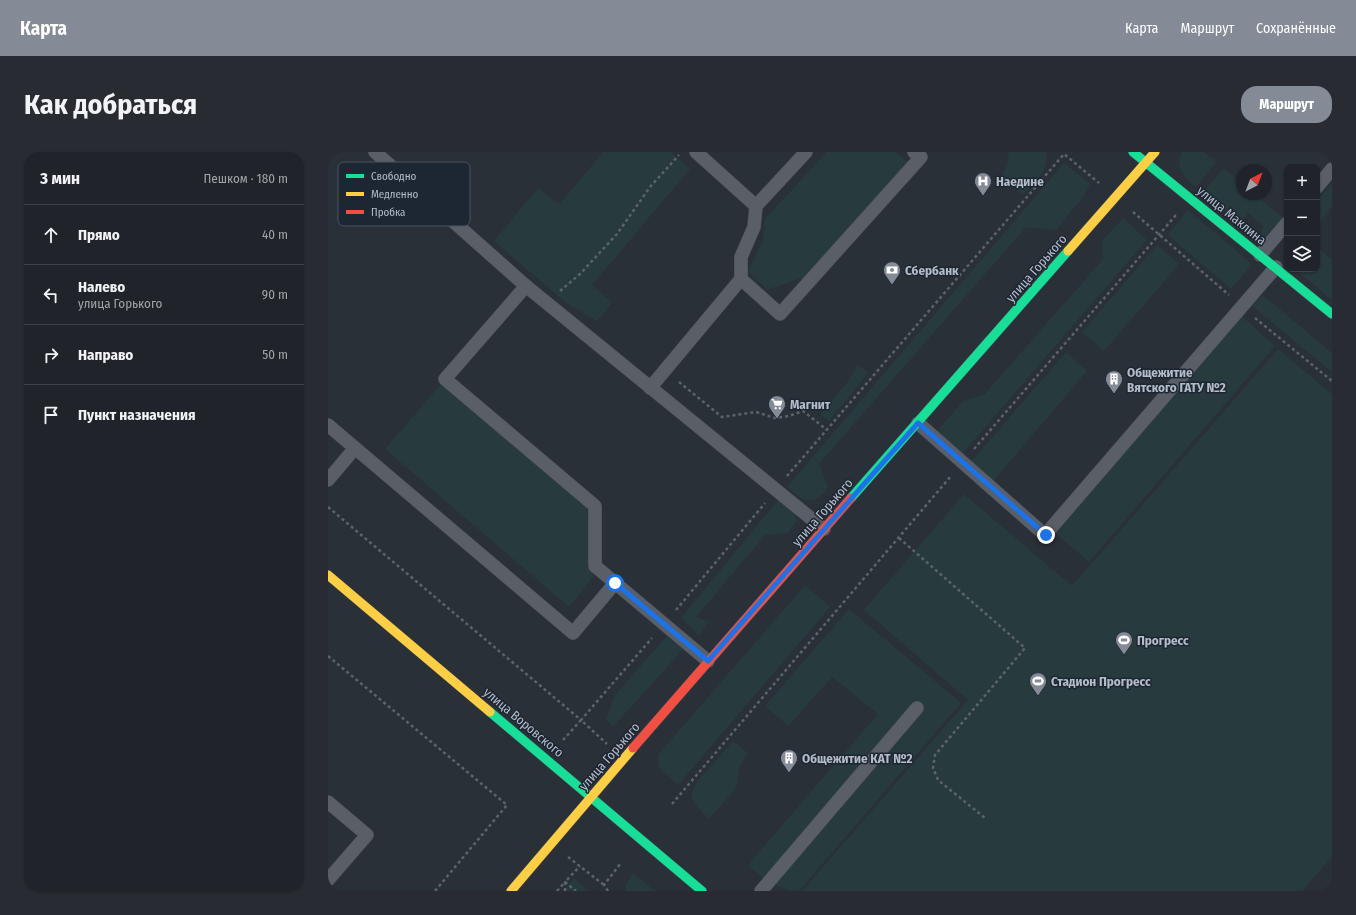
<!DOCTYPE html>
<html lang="ru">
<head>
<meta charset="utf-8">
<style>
	body { margin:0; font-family:"Fira Sans Condensed",sans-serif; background:#282c32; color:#f1f3f6 }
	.controls { position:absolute; right:12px; top:12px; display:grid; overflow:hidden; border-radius:8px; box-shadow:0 1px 3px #0004 }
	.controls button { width:36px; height:36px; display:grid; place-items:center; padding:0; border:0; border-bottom:1px solid #3d4147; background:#20242a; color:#f1f3f6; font:20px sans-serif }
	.compass { position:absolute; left:908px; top:12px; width:36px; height:36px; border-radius:50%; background:#20242a; box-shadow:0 1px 3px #0004; rotate:42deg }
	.stop { position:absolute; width:12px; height:12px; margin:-9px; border:3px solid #1a73e8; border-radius:50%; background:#fff }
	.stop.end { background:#1a73e8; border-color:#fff; box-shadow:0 1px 4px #0008 }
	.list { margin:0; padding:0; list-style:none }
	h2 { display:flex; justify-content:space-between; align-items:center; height:52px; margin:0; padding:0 16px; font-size:17px }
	h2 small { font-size:13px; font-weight:400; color:#a2a4a8 }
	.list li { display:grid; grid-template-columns:26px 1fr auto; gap:12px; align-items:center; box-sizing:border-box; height:60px; padding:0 16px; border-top:1px solid #3d4147 }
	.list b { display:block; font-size:15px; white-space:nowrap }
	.list p { margin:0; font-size:13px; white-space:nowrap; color:#a2a4a8 }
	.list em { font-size:13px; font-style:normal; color:#a2a4a8 }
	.icon { flex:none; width:22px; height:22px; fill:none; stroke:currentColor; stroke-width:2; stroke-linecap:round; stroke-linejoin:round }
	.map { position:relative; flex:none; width:1004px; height:739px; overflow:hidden; border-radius:16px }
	header { display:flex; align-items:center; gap:24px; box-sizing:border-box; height:56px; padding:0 20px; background:#848b96; color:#fff }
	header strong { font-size:19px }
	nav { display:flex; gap:22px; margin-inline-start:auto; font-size:14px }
	.intro { display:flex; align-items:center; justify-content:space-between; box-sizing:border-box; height:96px; padding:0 24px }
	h1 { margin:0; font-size:28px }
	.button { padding:10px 18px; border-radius:16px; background:#848b96; color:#fff; font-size:14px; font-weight:700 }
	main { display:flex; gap:24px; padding:0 24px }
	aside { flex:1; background:#20242a; border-radius:16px; box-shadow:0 1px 3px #0004 }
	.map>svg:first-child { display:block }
</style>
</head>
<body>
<header>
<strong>Карта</strong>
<nav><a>Карта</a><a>Маршрут</a><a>Сохранённые</a></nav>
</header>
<div class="intro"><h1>Как добраться</h1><a class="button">Маршрут</a></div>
<main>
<aside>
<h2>3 мин<small>Пешком · 180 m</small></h2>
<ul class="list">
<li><svg class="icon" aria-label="ahead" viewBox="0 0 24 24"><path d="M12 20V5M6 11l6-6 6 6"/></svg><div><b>Прямо</b></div><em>40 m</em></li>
<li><svg class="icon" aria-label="left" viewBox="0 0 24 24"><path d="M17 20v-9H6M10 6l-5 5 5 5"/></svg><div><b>Налево</b><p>улица Горького</p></div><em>90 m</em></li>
<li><svg class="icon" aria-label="right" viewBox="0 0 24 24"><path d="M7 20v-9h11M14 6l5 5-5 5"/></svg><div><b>Направо</b></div><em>50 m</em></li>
<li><svg class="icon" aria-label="arrive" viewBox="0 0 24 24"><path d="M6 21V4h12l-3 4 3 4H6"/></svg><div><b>Пункт назначения</b></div></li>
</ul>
</aside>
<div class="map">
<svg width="1004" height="739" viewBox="0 0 1004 739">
	<rect width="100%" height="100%" fill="#2a3038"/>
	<g fill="#273a3e">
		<path d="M275,0H343L362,17L264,133L284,151L269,169L237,150L166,89L210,36L232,52Z"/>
		<path d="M499,0H567L580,11L476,125L439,138L420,120L435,88L437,67Z"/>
		<path d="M681,0H718C721,20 707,29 695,43L673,24L679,14Z"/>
		<path d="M854,0H876L888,10L868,35C857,26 845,15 854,0Z"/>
		<path d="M736,11L762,32L755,45L728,78L698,75L491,312L500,336C485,355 475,349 459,335Z"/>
		<path d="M896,16L914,32V42H926L954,65L955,68L937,92L929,85L936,75L920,61L912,71L875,40Z"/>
		<path d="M1004,31V54L989,73V49Z"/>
		<path d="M860,58L924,112L903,137L840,83Z"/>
		<path d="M795,66L819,88L634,302L608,280L635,249L657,242L775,107L774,89Z"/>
		<path d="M829,93L851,112L776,199L754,180Z"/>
		<path d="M989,95L1004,108V148L967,117H989Z"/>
		<path d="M935,143L1004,201V220L924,154Z"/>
		<path d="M912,163L947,194L761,410L727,381Z"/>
		<path d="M950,197L1004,242V704L974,739H474L640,548L536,458L636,342L744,434Z"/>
		<path d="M738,200L759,219L665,329L643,310Z"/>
		<path d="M530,213L540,221L501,269L492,262L518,232Z"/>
		<path d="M114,231L259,356L266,424L241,455L57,297Z"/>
		<path d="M450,348L467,361L469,369L460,381L437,383L368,465L381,470L371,483L353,466Z"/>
		<path d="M477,433L502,455L350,633L331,615L330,603Z"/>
		<path d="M521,457L633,551L471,739C451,739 435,726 420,713L550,562L504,525L460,574L437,554Z"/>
		<path d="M339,484L356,496L285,575L278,567L287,543Z"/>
		<path d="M405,589L420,601L412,613L408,636L381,667L366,651L363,643L368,631Z"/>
		<path d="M305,721L327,739H298L297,734Z"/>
		<path d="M246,726L261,739H235Z"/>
	</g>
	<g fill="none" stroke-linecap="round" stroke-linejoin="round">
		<g stroke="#484c53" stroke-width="14">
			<g id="lane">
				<path d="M47,0L198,134L496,377"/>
				<path d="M368,0L428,54L478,0"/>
				<path d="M989,35L1004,17"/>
				<path d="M932,103L959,71"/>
				<path d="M413,127V105L426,75L428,54"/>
				<path d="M198,134L117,227L267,354V414L380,509"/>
				<path d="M322,236L413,127L452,162L593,5L586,0"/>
				<path d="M590,271L717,383L948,115"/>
				<path d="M0,273L245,481L287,431"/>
				<path d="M0,328L27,296"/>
				<path d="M0,650L39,683L0,728"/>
				<path d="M433,739L589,556"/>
			</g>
		</g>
		<g stroke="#484c53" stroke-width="10">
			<g id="fast">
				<path d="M805,0L1004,162"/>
				<path d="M523,346L740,99"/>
				<path d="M162,560L374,739"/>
			</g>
		</g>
		<g stroke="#484c53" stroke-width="10">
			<g id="slow">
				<path d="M740,99L827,0"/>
				<path d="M0,423L162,560"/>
				<path d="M183,739L305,596"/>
			</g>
		</g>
		<g stroke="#484c53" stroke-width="10">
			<path id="jam" d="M305,596L523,346"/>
		</g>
		<g stroke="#5d636a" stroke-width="2.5" stroke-dasharray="3 3" stroke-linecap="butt">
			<path d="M805,60L901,143"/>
			<path d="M232,139L252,122L289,82L322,35L351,3"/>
			<path d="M927,166L1004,229"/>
			<path d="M351,230L394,265L428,260L447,266L461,264L475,259L499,278"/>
			<path d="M646,297L848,63"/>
			<path d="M459,324L736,2L771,31"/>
			<path d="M0,355L253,568L324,486"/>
			<path d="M571,386L697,496L607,603L605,616L610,628L657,666"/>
			<path d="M348,458L437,351"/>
			<path d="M0,504L179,653L107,739"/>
			<path d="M235,588L253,568L279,592"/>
			<path d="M344,652L623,324"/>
			<path d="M240,705L276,733"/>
			<path d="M229,739L237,730L248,739"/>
			<path d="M237,739V730L252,714"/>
			<path d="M280,739L276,733L293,711"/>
		</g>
		<use href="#lane" stroke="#5a5e66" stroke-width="13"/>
		<use href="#fast" stroke="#16e098" stroke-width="9"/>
		<use href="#slow" stroke="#ffcf43" stroke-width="9"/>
		<use href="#jam" stroke="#f24e42" stroke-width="9"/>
	</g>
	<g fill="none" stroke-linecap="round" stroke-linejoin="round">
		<path stroke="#1a73e8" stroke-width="5" d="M287,431L380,509L590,271L718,383"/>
	</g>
	<defs>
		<g id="hospital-pin" transform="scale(0.9)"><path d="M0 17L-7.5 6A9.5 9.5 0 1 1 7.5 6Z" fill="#848b96" stroke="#1d2633"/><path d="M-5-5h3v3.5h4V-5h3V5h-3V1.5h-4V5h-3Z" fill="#fff"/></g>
		<g id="bank-pin" transform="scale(0.9)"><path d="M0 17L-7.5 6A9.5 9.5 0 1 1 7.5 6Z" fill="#848b96" stroke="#1d2633"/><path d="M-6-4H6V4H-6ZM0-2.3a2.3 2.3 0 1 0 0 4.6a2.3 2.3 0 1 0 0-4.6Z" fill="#fff"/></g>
		<g id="building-pin" transform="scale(0.9)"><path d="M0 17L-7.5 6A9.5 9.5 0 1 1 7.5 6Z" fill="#848b96" stroke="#1d2633"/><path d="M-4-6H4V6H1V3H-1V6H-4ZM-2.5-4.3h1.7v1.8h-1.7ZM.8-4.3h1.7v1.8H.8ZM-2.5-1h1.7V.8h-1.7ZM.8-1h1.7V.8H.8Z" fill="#fff"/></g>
		<g id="supermarket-pin" transform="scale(0.9)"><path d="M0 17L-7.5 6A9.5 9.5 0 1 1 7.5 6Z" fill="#848b96" stroke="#1d2633"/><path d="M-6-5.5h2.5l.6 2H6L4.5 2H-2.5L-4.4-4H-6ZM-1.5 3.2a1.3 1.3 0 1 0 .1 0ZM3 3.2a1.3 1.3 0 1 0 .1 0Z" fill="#fff"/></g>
		<g id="stadium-pin" transform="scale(0.9)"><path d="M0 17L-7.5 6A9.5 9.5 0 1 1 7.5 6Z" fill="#848b96" stroke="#1d2633"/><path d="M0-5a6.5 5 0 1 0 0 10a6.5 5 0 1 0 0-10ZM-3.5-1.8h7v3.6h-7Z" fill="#fff"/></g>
	</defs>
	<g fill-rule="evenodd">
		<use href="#hospital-pin" x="655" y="29"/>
		<use href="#bank-pin" x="564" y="118"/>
		<use href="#building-pin" x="786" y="227"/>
		<use href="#supermarket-pin" x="449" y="252"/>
		<use href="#stadium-pin" x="796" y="488"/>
		<use href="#stadium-pin" x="710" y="529"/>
		<use href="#building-pin" x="461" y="606"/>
	</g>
	<g text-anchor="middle" stroke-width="3" stroke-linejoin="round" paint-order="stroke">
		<g font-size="13" font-weight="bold" fill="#b4bcc9" stroke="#1d2633" text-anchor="start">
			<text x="668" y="34">Наедине</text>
			<text x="577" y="123">Сбербанк</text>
			<text x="799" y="225">Общежитие<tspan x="799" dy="15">Вятского ГАТУ №2</tspan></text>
			<text x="462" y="257">Магнит</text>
			<text x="809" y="493">Прогресс</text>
			<text x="723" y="534">Стадион Прогресс</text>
			<text x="474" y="611">Общежитие КАТ №2</text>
		</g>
		<g font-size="13" fill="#b4bcc9" stroke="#1d2633">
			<text transform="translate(904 63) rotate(39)" y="5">улица Маклина</text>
			<text transform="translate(708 116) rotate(-49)" y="5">улица Горького</text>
			<text transform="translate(494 360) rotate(-49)" y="5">улица Горького</text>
			<text transform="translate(196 570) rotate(40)" y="5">улица Воровского</text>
			<text transform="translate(281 604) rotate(-49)" y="5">улица Горького</text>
		</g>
	</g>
	<rect x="10" y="10" width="132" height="64" rx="6" fill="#1d2633" stroke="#4a5360" stroke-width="1"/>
	<rect x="18" y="22" width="18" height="4" fill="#16e098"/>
	<rect x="18" y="40" width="18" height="4" fill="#ffcf43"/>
	<rect x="18" y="58" width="18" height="4" fill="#f24e42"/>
	<g font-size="11" fill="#b4bcc9">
		<text x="43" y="28">Свободно</text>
		<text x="43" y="46">Медленно</text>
		<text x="43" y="64">Пробка</text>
	</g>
</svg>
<div class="controls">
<button>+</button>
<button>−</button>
<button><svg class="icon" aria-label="layers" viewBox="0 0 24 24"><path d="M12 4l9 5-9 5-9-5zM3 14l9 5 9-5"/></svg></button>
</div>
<svg class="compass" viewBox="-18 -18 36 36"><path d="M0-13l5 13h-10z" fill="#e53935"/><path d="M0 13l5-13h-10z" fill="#a2a4a8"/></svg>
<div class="stop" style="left:287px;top:431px"></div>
<div class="stop end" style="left:718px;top:383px"></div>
</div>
</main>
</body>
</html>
